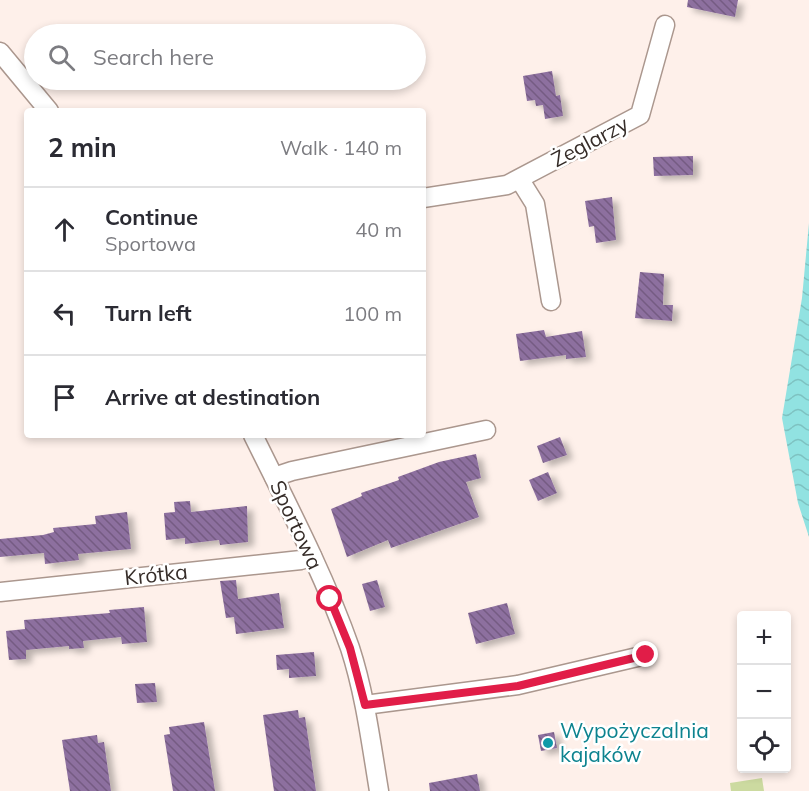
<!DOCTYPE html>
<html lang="en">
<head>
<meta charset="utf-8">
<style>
	body { margin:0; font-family:Mulish,sans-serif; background:#f7f7f7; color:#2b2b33 }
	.controls { position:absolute; right:18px; bottom:18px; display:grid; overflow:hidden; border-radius:6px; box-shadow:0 3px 9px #0003 }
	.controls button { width:54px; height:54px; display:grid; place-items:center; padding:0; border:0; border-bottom:2px solid #e1e1e2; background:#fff; color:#2b2b33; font:30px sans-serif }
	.stop { position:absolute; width:18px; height:18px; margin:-14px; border:4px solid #e11d48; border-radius:50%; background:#fff }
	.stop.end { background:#e11d48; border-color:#fff; box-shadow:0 2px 6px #0008 }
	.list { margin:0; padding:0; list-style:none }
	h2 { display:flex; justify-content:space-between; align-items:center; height:78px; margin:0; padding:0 24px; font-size:26px }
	h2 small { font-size:20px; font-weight:400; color:#7c7c81 }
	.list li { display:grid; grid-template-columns:39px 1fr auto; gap:18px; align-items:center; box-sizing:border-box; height:84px; padding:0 24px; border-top:2px solid #e1e1e2 }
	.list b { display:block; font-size:22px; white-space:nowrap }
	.list p { margin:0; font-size:20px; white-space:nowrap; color:#7c7c81 }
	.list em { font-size:20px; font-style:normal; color:#7c7c81 }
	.icon { flex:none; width:33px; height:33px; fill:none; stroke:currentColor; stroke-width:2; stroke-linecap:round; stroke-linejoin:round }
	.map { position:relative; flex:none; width:809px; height:791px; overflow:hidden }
	.search { position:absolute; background:#fff; box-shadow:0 3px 9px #0003; left:24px; top:24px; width:402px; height:66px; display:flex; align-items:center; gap:15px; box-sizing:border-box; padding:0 21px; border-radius:33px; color:#7c7c81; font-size:22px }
	.panel { position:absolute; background:#fff; box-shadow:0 3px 9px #0003; left:24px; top:108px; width:402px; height:330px; border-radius:6px }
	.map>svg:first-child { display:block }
</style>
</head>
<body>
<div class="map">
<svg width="809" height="791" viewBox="0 0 809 791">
	<defs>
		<pattern id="water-waves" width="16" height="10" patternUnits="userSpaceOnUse" patternTransform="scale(1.5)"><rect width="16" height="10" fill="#91e2e1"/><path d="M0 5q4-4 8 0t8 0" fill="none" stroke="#7ec2c1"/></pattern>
		<pattern id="building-back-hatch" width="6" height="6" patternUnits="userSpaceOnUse" patternTransform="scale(1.5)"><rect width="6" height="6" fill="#8d6f9f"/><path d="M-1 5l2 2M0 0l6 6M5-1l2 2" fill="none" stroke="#745b82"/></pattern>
		<filter id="shadow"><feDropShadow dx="6" dy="4" stdDeviation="3" flood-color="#0004"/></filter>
	</defs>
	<rect width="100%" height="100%" fill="#fef0ea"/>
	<path fill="#ccdaa0" d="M762,778L764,791H731L730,783Z"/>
	<path fill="url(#water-waves)" d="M809,223V537L798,503L782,418L802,298Z"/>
	<g fill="url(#building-back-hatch)" filter="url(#shadow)">
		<path d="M688,0H738L735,17L687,7Z"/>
		<path d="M552,71L556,96L560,95L563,116L545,119L543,105L536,106L535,100L527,101L523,76Z"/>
		<path d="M693,156V175L654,176L653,157Z"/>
		<path d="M612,197L616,240L596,243L594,226L589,227L585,201Z"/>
		<path d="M640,272L664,274L663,305H673L672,321L635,318Z"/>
		<path d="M544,330L546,337L582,331L586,357L566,359V355L520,361L516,334Z"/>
		<path d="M560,437L567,455L543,463L537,446Z"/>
		<path d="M476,454L481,478L466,482L479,517L391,548L388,540L347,557L331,509L362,496L361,493L399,480L398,477L439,462Z"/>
		<path d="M548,472L557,493L538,501L529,480Z"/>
		<path d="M190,501L191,512L247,506L248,542L220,545L219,540L185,544V538L166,540L164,513L175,512L174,502Z"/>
		<path d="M127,512L131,549L78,554L79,560L45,564L44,553L0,557V539L43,535L54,532L53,528L96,524L95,516Z"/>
		<path d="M236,580L238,599L279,593L284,628L236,634L234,617L226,618L220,581Z"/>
		<path d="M377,580L385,607L370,611L362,584Z"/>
		<path d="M507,603L515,634L476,644L468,613Z"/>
		<path d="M144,607L147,642L122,644L121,637L83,641L84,648L69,649V646L26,650V659L9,660L6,631L25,629L24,620L110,613L109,610Z"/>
		<path d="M314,652L316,676L289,678V669L277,670L276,655Z"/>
		<path d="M155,683L157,702L137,703L135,684Z"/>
		<path d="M298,710L299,718L305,717L316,791H274L263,715Z"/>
		<path d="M204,722L215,791H173L164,735L170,734L169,727Z"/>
		<path d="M554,732L557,748L541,751L538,735Z"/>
		<path d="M97,735L98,743L104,742L111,791H70L62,740Z"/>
		<path d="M477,774L480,791H430L429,783Z"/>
	</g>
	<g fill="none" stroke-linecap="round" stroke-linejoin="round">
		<g stroke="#ab978e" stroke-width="21">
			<g id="minor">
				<path d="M0,52L49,111"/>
				<path d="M520,180L535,204L551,301"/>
				<path d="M423,198L507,185L640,115L665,25"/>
				<path d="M253,435C287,504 324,574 350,648C365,694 371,743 379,791"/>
				<path d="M274,477L292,471L486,430"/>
				<path d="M0,592L301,560L312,556"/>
				<path d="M365,705L518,685L646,655"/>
			</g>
		</g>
		<use href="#minor" stroke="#fff" stroke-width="18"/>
	</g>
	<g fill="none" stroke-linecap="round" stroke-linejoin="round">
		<path stroke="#e11d48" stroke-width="8" d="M330,599L350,648L365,705L518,686L646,655"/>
	</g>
	<circle fill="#0f9aa8" stroke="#fff" stroke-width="2" cx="548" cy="743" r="6"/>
	<g text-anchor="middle" stroke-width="5" stroke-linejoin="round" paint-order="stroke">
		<g font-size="21" fill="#352c28" stroke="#fff">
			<text transform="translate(590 142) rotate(-28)" y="7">Żeglarzy</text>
			<text transform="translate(296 525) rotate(65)" y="7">Sportowa</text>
			<text transform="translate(156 575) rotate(-6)" y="7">Krótka</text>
		</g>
		<g font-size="21" fill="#0d838f" stroke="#fff" text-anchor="start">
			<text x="560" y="738">Wypożyczalnia<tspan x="560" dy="24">kajaków</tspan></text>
		</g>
	</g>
</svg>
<div class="controls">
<button>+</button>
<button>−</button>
<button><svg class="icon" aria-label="locate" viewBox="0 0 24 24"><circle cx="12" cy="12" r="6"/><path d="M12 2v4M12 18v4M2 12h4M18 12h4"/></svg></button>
</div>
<div class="stop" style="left:330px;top:599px"></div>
<div class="stop end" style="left:646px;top:655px"></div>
<div class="search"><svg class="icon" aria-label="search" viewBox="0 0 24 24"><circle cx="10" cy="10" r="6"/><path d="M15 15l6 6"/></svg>Search here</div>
<section class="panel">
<h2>2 min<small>Walk · 140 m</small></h2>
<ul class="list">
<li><svg class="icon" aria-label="ahead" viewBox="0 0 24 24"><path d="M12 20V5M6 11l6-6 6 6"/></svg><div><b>Continue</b><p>Sportowa</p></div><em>40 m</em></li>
<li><svg class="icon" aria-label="left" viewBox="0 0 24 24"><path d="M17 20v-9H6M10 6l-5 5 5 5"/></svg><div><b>Turn left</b></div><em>100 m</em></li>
<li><svg class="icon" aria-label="arrive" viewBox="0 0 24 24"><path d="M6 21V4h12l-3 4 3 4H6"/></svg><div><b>Arrive at destination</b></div></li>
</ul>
</section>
</div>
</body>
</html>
